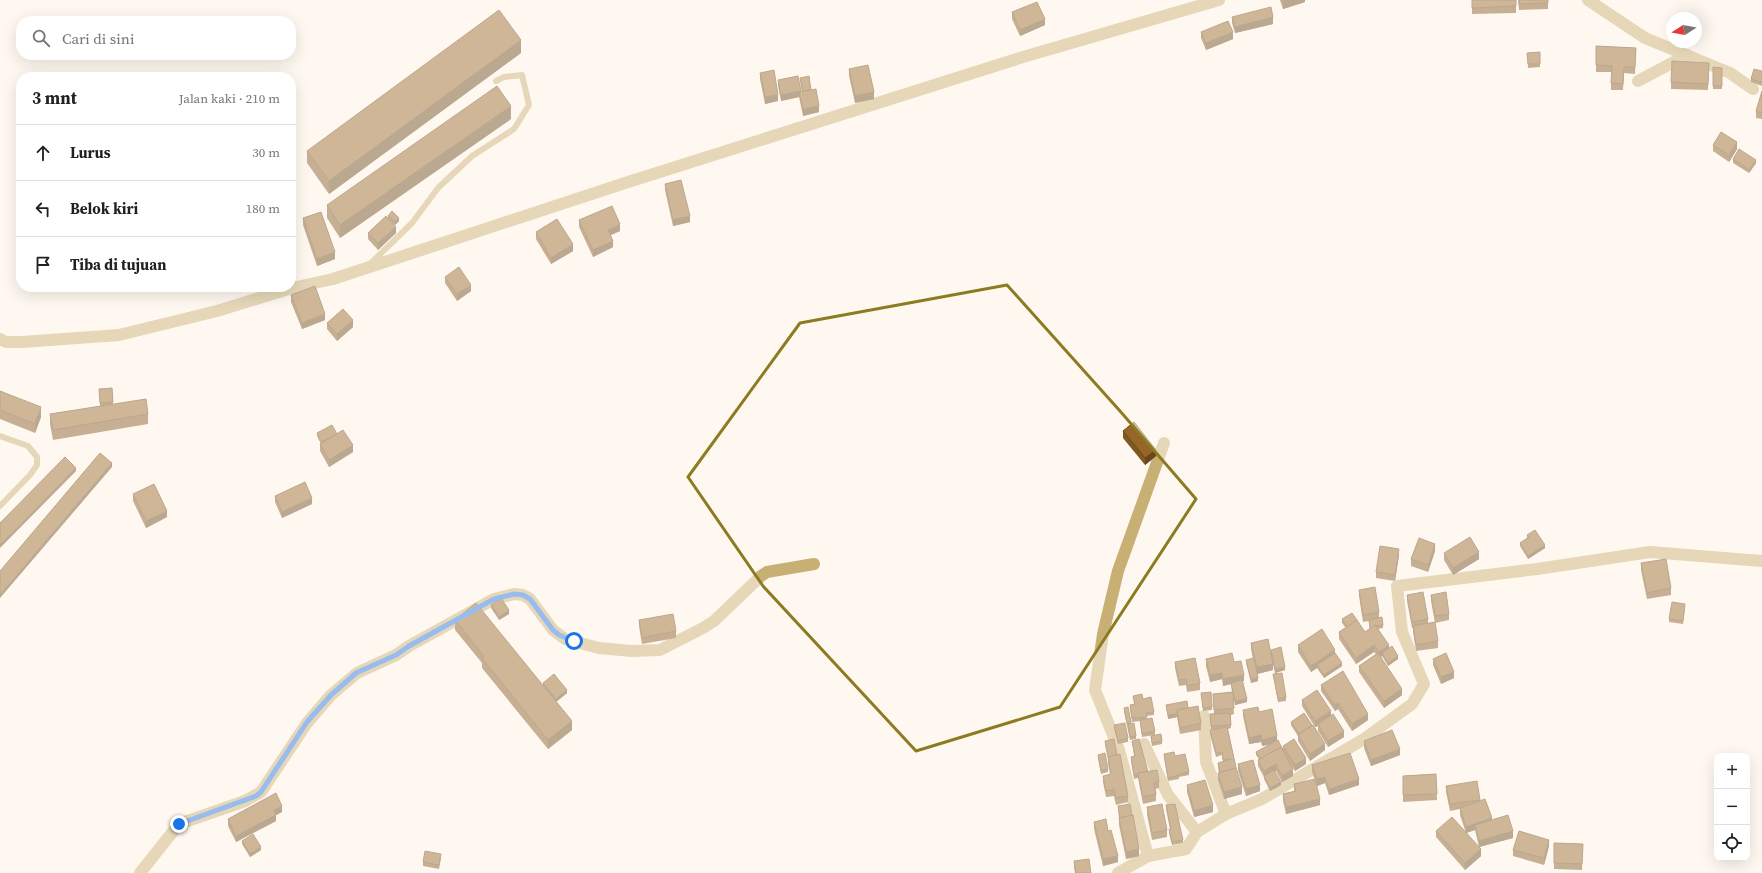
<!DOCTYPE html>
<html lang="id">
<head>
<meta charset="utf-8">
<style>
	body { margin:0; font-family:"Source Serif 4",serif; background:#f2f2f2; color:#202124 }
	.controls { position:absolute; right:12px; bottom:12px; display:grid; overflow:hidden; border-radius:8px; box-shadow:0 4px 16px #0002 }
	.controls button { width:36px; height:36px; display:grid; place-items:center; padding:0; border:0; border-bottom:1px solid #e0e0e0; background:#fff; color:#202124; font:20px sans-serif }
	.compass { position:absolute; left:1666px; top:12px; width:36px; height:36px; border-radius:50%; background:#fff; box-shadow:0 4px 16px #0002; rotate:259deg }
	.stop { position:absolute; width:12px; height:12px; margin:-9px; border:3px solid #1a73e8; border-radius:50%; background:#fff }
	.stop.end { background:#1a73e8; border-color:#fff; box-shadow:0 1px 4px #0008 }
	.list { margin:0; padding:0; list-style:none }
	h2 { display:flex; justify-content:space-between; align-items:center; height:52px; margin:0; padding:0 16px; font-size:17px }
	h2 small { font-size:13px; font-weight:400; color:#757577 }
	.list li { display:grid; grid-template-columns:26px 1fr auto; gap:12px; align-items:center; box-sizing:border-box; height:56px; padding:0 16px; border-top:1px solid #e0e0e0 }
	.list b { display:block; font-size:15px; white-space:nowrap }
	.list em { font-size:13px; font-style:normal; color:#757577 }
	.icon { flex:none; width:22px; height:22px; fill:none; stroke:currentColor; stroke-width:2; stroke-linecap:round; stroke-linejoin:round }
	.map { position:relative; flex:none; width:1762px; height:873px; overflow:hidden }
	.search { position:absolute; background:#fff; box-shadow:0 4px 16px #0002; left:16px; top:16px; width:280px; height:44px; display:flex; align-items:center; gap:10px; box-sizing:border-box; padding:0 14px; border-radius:16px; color:#757577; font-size:15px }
	.panel { position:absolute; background:#fff; box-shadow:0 4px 16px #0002; left:16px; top:72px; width:280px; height:220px; border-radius:16px }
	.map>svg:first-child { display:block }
</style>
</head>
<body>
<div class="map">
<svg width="1762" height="873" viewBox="0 0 1762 873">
	<rect width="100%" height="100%" fill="#fff8f0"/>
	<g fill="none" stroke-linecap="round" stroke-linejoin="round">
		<g stroke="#c8b075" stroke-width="6">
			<path d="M369,265L412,223L438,188L472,156L514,129L529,105L522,75L504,77L496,81"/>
			<path d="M0,436L28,446L37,457V465L30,475L0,506"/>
		</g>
		<g stroke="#c8b075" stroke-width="12">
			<path d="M1588,0L1645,38L1730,73L1753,89"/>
			<path d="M1638,81L1687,55"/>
			<path d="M0,339L6,342H22L119,335L217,311L292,288L333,279L625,183L1023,57L1219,0"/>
			<path d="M1204,716L1206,762L1226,814"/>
			<path d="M1144,744L1168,795L1197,832"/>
			<path d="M1148,856L1119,750L1095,690L1103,634L1118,571L1164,443"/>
			<path d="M140,873L179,824L245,801L261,792L307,723L331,695L357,673L396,655L409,646L494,599L514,594L523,595L530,599L553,630L565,639L599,648L632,651L660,650L703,628L714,621L761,576L767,572L814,564"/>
			<path d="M1118,873L1148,856L1186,849L1197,832L1226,814L1262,799L1364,739L1412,704L1424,684L1402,632L1397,586L1537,569L1650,552L1762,561"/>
		</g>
	</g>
	<g fill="#805822">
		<path d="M1280,0H1305V2L1283,9Z"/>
		<path d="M1472,0H1516V13L1472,14Z"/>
		<path d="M1518,0H1548V9L1519,10Z"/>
		<path d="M1012,12L1045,25L1020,36L1012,19Z"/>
		<path d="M1232,17L1273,24L1235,33L1232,23Z"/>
		<path d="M1201,32L1233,39L1206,50L1201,38Z"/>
		<path d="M1596,46L1636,48L1635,74L1624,73L1623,90H1611V72H1596Z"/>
		<path d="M1540,52V67L1528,68L1527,53Z"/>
		<path d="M521,53L329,194L307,163V151Z"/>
		<path d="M1709,63L1708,90L1671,89V82Z"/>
		<path d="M1713,67L1722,68V89H1713Z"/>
		<path d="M849,69L874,99L855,103L849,76Z"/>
		<path d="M1762,71V86L1751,82V79Z"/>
		<path d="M760,73L778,101L765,104L760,79Z"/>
		<path d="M800,78L811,90L819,112L803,116L799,97L781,101L778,86V80L801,92H802L800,81Z"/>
		<path d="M1762,91V119L1756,118V111Z"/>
		<path d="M511,119L340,238L327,218V205Z"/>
		<path d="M1713,145L1737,149L1729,162L1713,151Z"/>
		<path d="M1733,159L1756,163L1749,173L1733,163Z"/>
		<path d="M665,184L690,222L673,226L665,190Z"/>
		<path d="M388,216L399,221L395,225L391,222L396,233L378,250L368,239V233L388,218Z"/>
		<path d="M303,218L335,259L317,266L303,225Z"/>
		<path d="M579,220L620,231L611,235L613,247L593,257L579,227Z"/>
		<path d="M536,232L573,251L551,264L536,239Z"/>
		<path d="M445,277L471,291L457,301L445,283Z"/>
		<path d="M291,295L325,320L302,329L291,302Z"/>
		<path d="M327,323L353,327L337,341L327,329Z"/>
		<path d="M112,388L113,404L148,414V424L53,440L50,424V414L100,406L99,392Z"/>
		<path d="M0,391L41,417L35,433L0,419Z"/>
		<path d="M1123,431L1156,456L1145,465L1123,438Z"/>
		<path d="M317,433L337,434L353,452L329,467L320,451V444H321L317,436Z"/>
		<path d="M133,494L167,517L146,528L133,501Z"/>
		<path d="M275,496L312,504L282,518L275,502Z"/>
		<path d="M1527,535L1545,548L1528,559L1520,546V543L1527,538Z"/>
		<path d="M1435,551L1428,572L1411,566V559Z"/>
		<path d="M1444,553L1479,559L1453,575L1444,560Z"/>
		<path d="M1399,555L1395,581L1376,578V572Z"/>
		<path d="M1641,563L1671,588V595L1647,599L1641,570Z"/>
		<path d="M1359,590L1379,612V618L1383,625V628L1378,629L1389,649L1398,659L1388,666L1382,656L1381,657L1402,695L1384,708L1359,672V666L1376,654L1374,652L1356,664L1339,639V632L1346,628L1342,623V619L1365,632L1370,628L1369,621L1363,622L1359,596Z"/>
		<path d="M1407,595L1428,619V623L1438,641V648L1416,651L1413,632V628H1412L1407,601Z"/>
		<path d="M1431,595L1449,614V620L1435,623L1431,601Z"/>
		<path d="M491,605L509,614L499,620L491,608Z"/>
		<path d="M1685,607L1683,624L1669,622V619Z"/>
		<path d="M455,620L572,730L548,749L482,668V663L455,630Z"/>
		<path d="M639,620L676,631V638L642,644L639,626Z"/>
		<path d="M1251,643L1271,652L1285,670L1275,673L1273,664V670L1257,674L1258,681L1251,683L1246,663V660L1253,659L1251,649Z"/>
		<path d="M1298,645L1335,653L1342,666L1324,678L1317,668L1311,672L1298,652Z"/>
		<path d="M1206,659L1234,662L1244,681H1243L1247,702L1235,705L1233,696L1234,714L1231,715V728L1228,729L1242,794L1224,799L1218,780V773H1219L1218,767V763L1223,762L1222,755L1216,757L1210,734V730L1214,729L1211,730L1210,717L1214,714L1213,694L1232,692L1231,684L1223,686L1222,679L1210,682L1206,666Z"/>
		<path d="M1433,659L1454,678L1441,684L1433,665Z"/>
		<path d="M1175,662L1200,683V690L1187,692L1186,685L1179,686L1175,668Z"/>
		<path d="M1273,674L1286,697V701L1278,702Z"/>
		<path d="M543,683L567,693L556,702L543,686Z"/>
		<path d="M1321,685L1368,720L1352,731L1338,709L1335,711L1321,691Z"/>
		<path d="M1201,693L1212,707V710L1203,711Z"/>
		<path d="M1133,696L1143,699L1154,712V715L1146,716L1147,719L1155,731V735L1142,737L1140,721L1132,722L1130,708V705L1134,704Z"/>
		<path d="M1302,700L1331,716L1344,737L1328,747L1318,731V726L1315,727L1302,706Z"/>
		<path d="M1166,705L1188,708L1201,723V730L1180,734L1177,717L1168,719Z"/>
		<path d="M1124,708L1131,722L1136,736V739L1130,740L1124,711Z"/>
		<path d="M1243,710L1259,712L1277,740L1283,751V746L1306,764L1295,771L1290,764L1293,776L1282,782L1276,771H1275L1281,785L1270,791L1264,779V777L1258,766V760L1259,759L1256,755V752L1270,744L1262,746L1261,742L1249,744L1243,716Z"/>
		<path d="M1291,722L1312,725L1325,750L1310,761L1298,741V736L1291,725Z"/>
		<path d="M1114,725L1128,738V742L1118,744L1114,728Z"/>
		<path d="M1151,736L1162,741V744L1152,746Z"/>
		<path d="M1105,741L1117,755L1128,796V802L1116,805L1114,796L1106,797L1103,782V776L1110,774L1108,763V757L1105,744Z"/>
		<path d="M1132,741L1148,772L1159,782V788L1155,789L1156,794V801L1143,804L1138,778L1134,779L1131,760V757L1134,756Z"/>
		<path d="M1364,741L1400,755L1371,766L1364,748Z"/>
		<path d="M1164,754L1175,756L1189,772V775L1179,777V779L1168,781L1164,757Z"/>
		<path d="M1098,755L1108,769V772L1101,774L1098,758Z"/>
		<path d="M1238,764L1260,791L1246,796L1238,771Z"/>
		<path d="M1312,765L1359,785L1329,795L1325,783L1317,786L1312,772Z"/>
		<path d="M1436,774L1437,800L1403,802V776Z"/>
		<path d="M1294,784L1320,805L1286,814L1283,801V794L1294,791Z"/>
		<path d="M1187,785L1213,812L1194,817L1187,792Z"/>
		<path d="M1446,786L1480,800V801L1492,820L1513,838L1479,847L1475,830L1466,833L1481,856L1465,870L1436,837V831L1466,833L1460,815V809L1450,811L1446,792Z"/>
		<path d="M1166,805L1183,840V843L1172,845L1169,833V829H1170L1166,809Z"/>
		<path d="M1118,806L1139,856L1126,859L1119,825V818Z"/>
		<path d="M1147,807L1167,830V837L1152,840L1147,814Z"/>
		<path d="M282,812L276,815V821L236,842L228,826V819Z"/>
		<path d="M1094,822L1108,831L1118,862L1103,866L1094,829Z"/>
		<path d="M242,841L261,850L250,857L242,844Z"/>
		<path d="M1554,843L1583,844L1582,870L1554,869Z"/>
		<path d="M1549,846L1544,865L1513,856V850Z"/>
		<path d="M441,858L439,869L423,866V862Z"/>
		<path d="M1074,861L1091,873H1075L1074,867Z"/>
	</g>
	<g fill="#68471c">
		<path d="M1290,0H1305V2L1283,9V2Z"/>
		<path d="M1273,17V24L1235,33V27Z"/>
		<path d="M1045,19V25L1020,36V30Z"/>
		<path d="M1233,32V39L1206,50V43Z"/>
		<path d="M521,40V53L329,194V181Z"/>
		<path d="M801,91V97L799,92V97L781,101V95Z"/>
		<path d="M874,92V99L855,103V96Z"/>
		<path d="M778,95V101L765,104V97Z"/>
		<path d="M511,106V119L340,238V225Z"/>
		<path d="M819,106V112L803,116V109Z"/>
		<path d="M1737,142V149L1729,162V155Z"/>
		<path d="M1756,160V163L1749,173V170Z"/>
		<path d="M690,216V222L673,226V220Z"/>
		<path d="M399,218V221L395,225V222Z"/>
		<path d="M620,224V231L608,236V230Z"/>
		<path d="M396,227V233L378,250V243Z"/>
		<path d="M613,241V247L593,257V250Z"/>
		<path d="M573,244V251L551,264V258Z"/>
		<path d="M335,252V259L317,266V259Z"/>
		<path d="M471,285V291L457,301V294Z"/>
		<path d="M325,314V320L302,329V323Z"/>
		<path d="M353,320V327L337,341V334Z"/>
		<path d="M41,407V417L35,433V424Z"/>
		<path d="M353,445V452L329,467V460Z"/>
		<path d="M1156,450V456L1145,465V458Z"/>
		<path d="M112,463V467L0,598V595Z"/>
		<path d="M76,468V471L0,548V545Z"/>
		<path d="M312,498V504L282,518V512Z"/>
		<path d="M167,511V517L146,528V521Z"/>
		<path d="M1435,544V551L1428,572V565Z"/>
		<path d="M1545,545V548L1528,559V556Z"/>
		<path d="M1399,549V555L1395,581V575Z"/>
		<path d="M1479,552V559L1453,575V568Z"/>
		<path d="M509,610V614L499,620V617Z"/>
		<path d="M1374,645V652L1356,664V658Z"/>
		<path d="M1389,645V652L1382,653V656L1379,658V652Z"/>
		<path d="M1335,650V656L1317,665V668L1311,672V666Z"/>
		<path d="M1398,656V659L1388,666V663Z"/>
		<path d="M1342,663V666L1324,678V675Z"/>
		<path d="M1273,664V670L1257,674V667Z"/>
		<path d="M1285,667V670L1275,673V669Z"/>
		<path d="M1454,672V678L1441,684V677Z"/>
		<path d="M1222,673V679L1210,682V675Z"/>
		<path d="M1244,675V681L1223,686V679Z"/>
		<path d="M1258,678V681L1251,683V679Z"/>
		<path d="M1402,689V695L1384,708V701Z"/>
		<path d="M567,690V693L556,702V699Z"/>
		<path d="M1247,699V702L1235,705V701Z"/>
		<path d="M1338,703V709L1335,711V705Z"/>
		<path d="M1331,711V717L1318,724V726L1315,727V721Z"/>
		<path d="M1177,714V717L1168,719V715Z"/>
		<path d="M1368,714V720L1352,731V724Z"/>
		<path d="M572,721V730L548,749V740Z"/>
		<path d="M1344,731V737L1328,747V741Z"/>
		<path d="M1261,735V742L1249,744V738Z"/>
		<path d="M1277,736V743L1262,746V740Z"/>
		<path d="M1325,744V750L1310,761V754Z"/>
		<path d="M1400,749V755L1371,766V760Z"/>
		<path d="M1306,758V764L1295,771V765Z"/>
		<path d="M1276,764V771L1264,777V771Z"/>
		<path d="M1293,769V776L1282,782V776Z"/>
		<path d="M1325,777V783L1317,786V779Z"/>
		<path d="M1359,779V785L1329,795V789Z"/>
		<path d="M1281,782V785L1270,791V788Z"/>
		<path d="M1260,785V791L1246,796V789Z"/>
		<path d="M1242,787V794L1224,799V792Z"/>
		<path d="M1320,799V805L1286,814V807Z"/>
		<path d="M1213,805V812L1194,817V811Z"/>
		<path d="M282,806V812L276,815V821L236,842V836L274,810Z"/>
		<path d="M1492,818V824L1475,825V830L1466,833V827Z"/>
		<path d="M1513,831V838L1479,847V841Z"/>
		<path d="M1549,840V846L1544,865V858Z"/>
		<path d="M261,847V850L250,857V854Z"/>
		<path d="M1139,849V856L1126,859V852Z"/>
		<path d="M1481,849V856L1465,870V863Z"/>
		<path d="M1118,856V862L1103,866V859Z"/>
	</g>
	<g fill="#956628" stroke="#68471c">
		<path d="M1282,0H1290L1283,2Z"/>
		<path d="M1472,0H1516V6L1472,8Z"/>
		<path d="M1519,0H1548V3L1519,4Z"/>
		<path d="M1037,2L1045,19L1020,30L1012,12Z"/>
		<path d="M1271,7L1273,17L1235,27L1232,17Z"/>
		<path d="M499,10L521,40L329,181L307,151Z"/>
		<path d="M1228,21L1233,32L1206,43L1201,32Z"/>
		<path d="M1596,46L1636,48L1635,67H1624L1623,84L1611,83L1612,66L1596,65Z"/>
		<path d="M1540,52V64H1528L1527,53Z"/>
		<path d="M1672,61L1709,63L1708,84L1671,82Z"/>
		<path d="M868,65L874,92L855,96L849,69Z"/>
		<path d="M1713,67L1722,68V86H1713Z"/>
		<path d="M1754,69L1762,71V82L1751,79Z"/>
		<path d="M774,70L778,95L765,97L760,73Z"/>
		<path d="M798,76L801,91L781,95L778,80Z"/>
		<path d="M809,76L811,90L803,91L800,78Z"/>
		<path d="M497,86L511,106L340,225L327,205Z"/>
		<path d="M816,89L819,106L803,109L799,92Z"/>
		<path d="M1762,91V113L1756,111Z"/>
		<path d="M1721,132L1737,142L1729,155L1713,145Z"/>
		<path d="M1739,149L1756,160L1749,170L1733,159Z"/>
		<path d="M681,180L690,216L673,220L665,184Z"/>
		<path d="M612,206L620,224L608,230L613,241L593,250L579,220Z"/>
		<path d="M392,211L399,218L395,222L388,216Z"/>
		<path d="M321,212L335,252L317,259L303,218Z"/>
		<path d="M386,216L396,227L378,243L368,233Z"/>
		<path d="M557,219L573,244L551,258L536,232Z"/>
		<path d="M459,267L471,285L457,294L445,277Z"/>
		<path d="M315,286L325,314L302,323L291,295Z"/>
		<path d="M343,309L353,320L337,334L327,323Z"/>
		<path d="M112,388L113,402L100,403L99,389Z"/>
		<path d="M0,391L41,407L35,424L0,410Z"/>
		<path d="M146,399L148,414L53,430L50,414Z"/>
		<path d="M1134,422L1156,450L1145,458L1123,431Z"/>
		<path d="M332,425L337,434L321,442L317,433Z"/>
		<path d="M343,430L353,445L329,460L320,444Z"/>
		<path d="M100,453L112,463L0,595V571Z"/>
		<path d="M65,457L76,468L0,545V523Z"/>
		<path d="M305,482L312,498L282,512L275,496Z"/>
		<path d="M154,484L167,511L146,521L133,494Z"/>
		<path d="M1535,530L1545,545L1528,556L1520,543L1529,537L1527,535Z"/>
		<path d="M1470,537L1479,552L1453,568L1444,553Z"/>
		<path d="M1419,538L1435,544L1428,565L1411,559Z"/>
		<path d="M1380,546L1399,549L1395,575L1376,572Z"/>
		<path d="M1666,559L1671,588L1647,593L1641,563Z"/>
		<path d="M1375,587L1379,612L1363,615L1359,590Z"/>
		<path d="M1423,592L1428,619L1412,622L1407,595Z"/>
		<path d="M1446,592L1449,614L1435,616L1431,595Z"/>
		<path d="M501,598L509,610L499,617L491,605Z"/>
		<path d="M1672,602L1685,604L1683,621L1669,619Z"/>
		<path d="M476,603L572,721L548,740L482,658L484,656L455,620Z"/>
		<path d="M1352,613L1357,620L1347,627L1342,619Z"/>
		<path d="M673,614L676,631L642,638L639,620Z"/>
		<path d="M1382,617L1383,625L1377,626L1375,625L1370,628L1369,620Z"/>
		<path d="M1357,620L1365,632L1375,625L1389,645L1379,652L1374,645L1356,658L1339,632Z"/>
		<path d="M1435,622L1438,641L1416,645L1413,626Z"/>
		<path d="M1322,629L1335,650L1311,666L1298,645Z"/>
		<path d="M1268,639L1273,664L1257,667L1251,643Z"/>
		<path d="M1392,646L1398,656L1388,663L1382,653Z"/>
		<path d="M1281,647L1285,667L1275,669L1271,650Z"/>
		<path d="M1232,653L1234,662L1241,661L1244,675L1223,679L1222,673L1210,675L1206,659Z"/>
		<path d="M1335,653L1342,663L1324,675L1317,665Z"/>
		<path d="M1378,653L1402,689L1384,701L1359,666Z"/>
		<path d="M1446,653L1454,672L1441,677L1433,659Z"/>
		<path d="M1195,658L1200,683L1187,686L1186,679L1179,680L1175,662Z"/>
		<path d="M1254,658L1258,678L1251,679L1246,660Z"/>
		<path d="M1343,671L1368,714L1352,724L1338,703L1335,705L1321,685Z"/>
		<path d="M1282,673L1286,697L1278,699L1273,674Z"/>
		<path d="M554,674L567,690L556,699L543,683Z"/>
		<path d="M1242,680L1247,699L1235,701L1231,683Z"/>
		<path d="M1317,690L1331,711L1315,721L1302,700Z"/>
		<path d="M1211,692L1212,707L1203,708L1201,693Z"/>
		<path d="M1233,692L1234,708L1214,710L1213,694Z"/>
		<path d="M1142,694L1143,699L1151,697L1154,712L1146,713L1147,717L1132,718L1130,705L1135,704L1133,696Z"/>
		<path d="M1187,701L1188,708L1177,710V714L1168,715L1166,705Z"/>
		<path d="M1198,706L1201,723L1180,728L1177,710Z"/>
		<path d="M1128,707L1131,722L1127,723L1124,708Z"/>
		<path d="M1258,707L1259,712L1272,709L1277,736L1262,740L1261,735L1249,738L1243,710Z"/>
		<path d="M1230,713L1231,725L1211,726L1210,714Z"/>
		<path d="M1304,713L1312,725L1299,734L1291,722Z"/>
		<path d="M1333,714L1344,731L1328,741L1318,724Z"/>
		<path d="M1152,718L1155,731L1142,734L1140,720Z"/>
		<path d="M1125,723L1128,738L1118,741L1114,725Z"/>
		<path d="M1134,723L1136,736L1130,737L1128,724Z"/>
		<path d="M1313,725L1325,744L1310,754L1298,735Z"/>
		<path d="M1227,727L1236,768L1220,772L1218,763L1231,759L1223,760L1222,752L1216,753L1210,730Z"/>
		<path d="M1392,730L1400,749L1371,760L1364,741Z"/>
		<path d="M1161,734L1162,741L1152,743L1151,736Z"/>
		<path d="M1114,739L1117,755L1108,757L1105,741Z"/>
		<path d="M1139,739L1148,772L1138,773V775H1134L1131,757L1135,756L1132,741Z"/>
		<path d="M1294,739L1306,758L1295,765L1283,746Z"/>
		<path d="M1278,740L1283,750L1281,747L1260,759L1256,752Z"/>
		<path d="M1281,747L1293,769L1282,776L1276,764L1264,771L1258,760Z"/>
		<path d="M1174,752L1175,756L1185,754L1189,772L1179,774V775L1168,778L1164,754Z"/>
		<path d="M1105,753L1108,769L1101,771L1098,755Z"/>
		<path d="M1350,753L1359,779L1329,789L1325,777L1317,779L1312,765Z"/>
		<path d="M1120,754L1128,796L1116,798L1114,789L1106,791L1103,776L1111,774L1108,757Z"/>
		<path d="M1253,760L1260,785L1246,789L1238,764Z"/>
		<path d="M1236,768L1242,787L1224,792L1218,773Z"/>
		<path d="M1157,770L1159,782L1154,783L1156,794L1143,797L1138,773Z"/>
		<path d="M1274,770L1281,782L1270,788L1264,776Z"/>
		<path d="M1436,774L1437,794L1403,795V776Z"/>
		<path d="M1315,779L1320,799L1286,807L1283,794L1296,791L1294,784Z"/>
		<path d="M1205,780L1213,805L1194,811L1187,785Z"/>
		<path d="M1477,781L1480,800L1450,804L1446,786Z"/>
		<path d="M276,793L282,806L274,810L276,815L236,836L228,819Z"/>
		<path d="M1485,799L1492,818L1466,827L1460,808Z"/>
		<path d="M1130,804L1132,816L1120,818L1118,806Z"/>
		<path d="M1162,804L1167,830L1152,833L1147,807Z"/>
		<path d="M1175,804L1183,840L1172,842L1169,829H1171L1166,805Z"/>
		<path d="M1133,815L1139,849L1126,852L1119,818Z"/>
		<path d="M1508,815L1513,831L1479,841L1475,825Z"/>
		<path d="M1452,817L1481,849L1465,863L1436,831Z"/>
		<path d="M1106,819L1108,831L1111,830L1118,856L1103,859L1094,822Z"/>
		<path d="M1519,831L1549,840L1544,858L1513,850Z"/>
		<path d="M253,834L261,847L250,854L242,841Z"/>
		<path d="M1554,843L1583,844L1582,864L1554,863Z"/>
		<path d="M425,851L441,854L439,865L423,862Z"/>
		<path d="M1089,859L1091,873H1076L1074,861Z"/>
	</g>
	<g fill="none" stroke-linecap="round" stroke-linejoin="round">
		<path stroke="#1a73e8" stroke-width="5" d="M179,824L256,796L261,792L307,722L331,695L356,673L396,655L409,646L494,599L514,594L523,595L530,599L553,630L559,635L574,641"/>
	</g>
	<path d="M0 0H1762V873H0ZM1007,285L1120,411L1196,499L1060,707L916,751L763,586L688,477L800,323Z" fill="#fff8f0" fill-opacity=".55" fill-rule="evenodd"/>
	<path fill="none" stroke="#8c7b21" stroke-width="3" stroke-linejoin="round" d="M1007,285L1120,411L1196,499L1060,707L916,751L763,586L688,477L800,323Z"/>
</svg>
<div class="controls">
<button>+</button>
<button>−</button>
<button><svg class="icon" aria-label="locate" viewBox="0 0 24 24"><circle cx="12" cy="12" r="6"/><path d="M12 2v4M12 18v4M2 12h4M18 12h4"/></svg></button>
</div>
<svg class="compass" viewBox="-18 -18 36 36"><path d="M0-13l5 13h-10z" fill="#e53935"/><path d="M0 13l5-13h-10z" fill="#757577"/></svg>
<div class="stop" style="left:574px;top:641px"></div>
<div class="stop end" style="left:179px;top:824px"></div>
<div class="search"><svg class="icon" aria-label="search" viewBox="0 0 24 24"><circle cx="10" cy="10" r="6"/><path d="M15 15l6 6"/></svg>Cari di sini</div>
<section class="panel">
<h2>3 mnt<small>Jalan kaki · 210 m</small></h2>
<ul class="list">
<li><svg class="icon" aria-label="ahead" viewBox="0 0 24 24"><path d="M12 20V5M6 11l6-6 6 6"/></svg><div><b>Lurus</b></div><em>30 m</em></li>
<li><svg class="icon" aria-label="left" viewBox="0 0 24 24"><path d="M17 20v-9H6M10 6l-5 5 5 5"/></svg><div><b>Belok kiri</b></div><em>180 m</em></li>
<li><svg class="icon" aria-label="arrive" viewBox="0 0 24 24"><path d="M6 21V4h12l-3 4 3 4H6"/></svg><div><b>Tiba di tujuan</b></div></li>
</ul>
</section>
</div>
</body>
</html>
